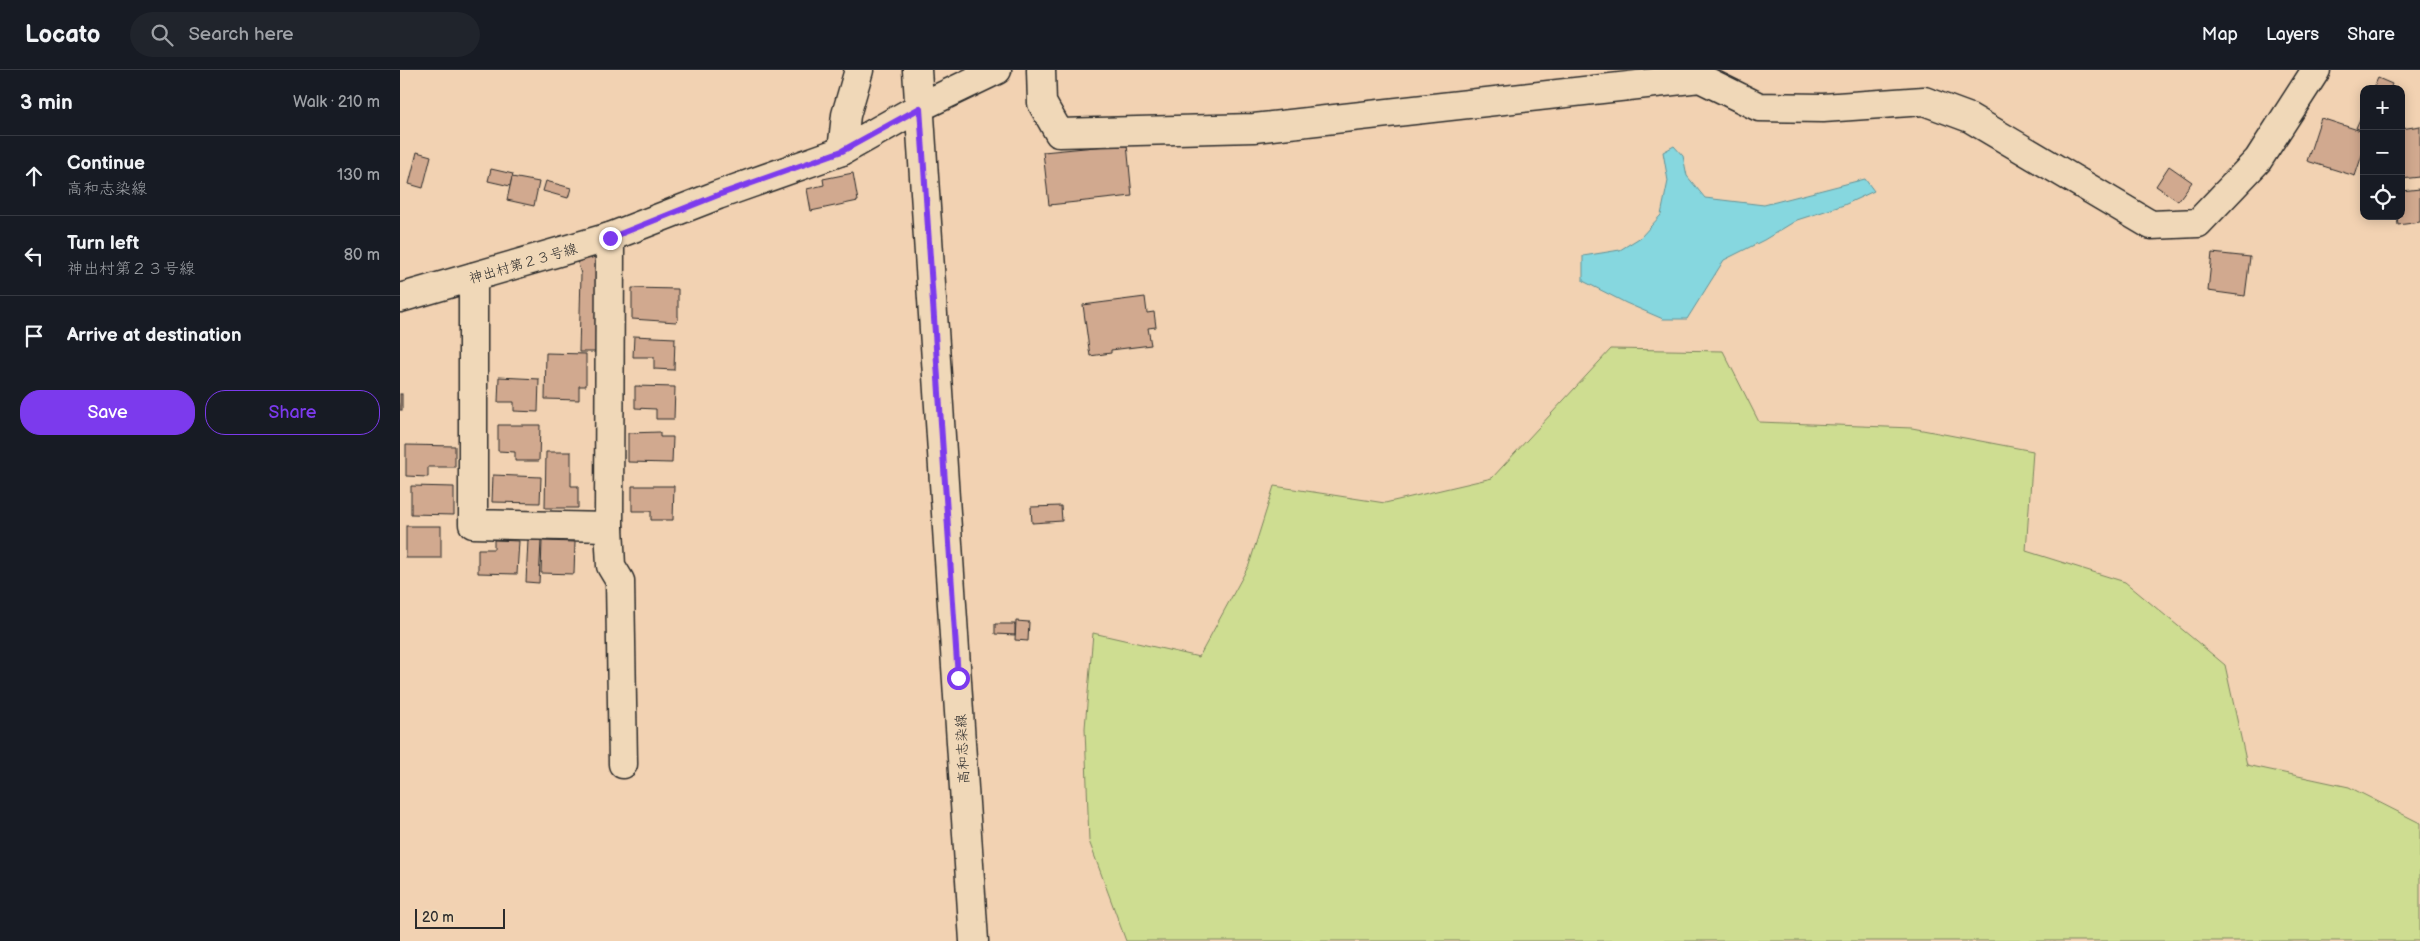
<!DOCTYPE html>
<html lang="en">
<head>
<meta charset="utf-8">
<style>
	body { margin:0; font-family:"Balsamiq Sans","Klee One",sans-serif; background:#20242c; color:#f1f3f6 }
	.controls { position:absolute; right:15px; top:15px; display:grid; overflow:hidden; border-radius:10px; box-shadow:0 2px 12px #0003 }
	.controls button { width:45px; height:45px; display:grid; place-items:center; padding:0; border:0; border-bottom:1px solid #363941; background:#171b24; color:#f1f3f6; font:25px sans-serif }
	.scale { position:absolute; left:15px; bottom:12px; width:90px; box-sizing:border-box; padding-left:5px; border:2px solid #2b2b2b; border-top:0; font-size:14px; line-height:18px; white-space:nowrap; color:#2b2b2b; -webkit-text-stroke:4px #f0d8b8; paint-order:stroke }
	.stop { position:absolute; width:15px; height:15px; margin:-11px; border:4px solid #7c3aed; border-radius:50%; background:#fff }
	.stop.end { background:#7c3aed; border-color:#fff; box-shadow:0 1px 5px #0008 }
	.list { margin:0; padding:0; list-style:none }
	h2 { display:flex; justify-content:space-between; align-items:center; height:65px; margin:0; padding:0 20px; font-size:21px }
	h2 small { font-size:16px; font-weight:400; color:#9ea1a6 }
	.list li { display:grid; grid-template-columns:32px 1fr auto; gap:15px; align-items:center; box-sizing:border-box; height:80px; padding:0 20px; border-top:1px solid #363941 }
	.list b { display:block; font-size:19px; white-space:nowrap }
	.list p { margin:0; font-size:16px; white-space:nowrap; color:#9ea1a6 }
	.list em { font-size:16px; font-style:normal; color:#9ea1a6 }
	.actions { display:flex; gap:10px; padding:15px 20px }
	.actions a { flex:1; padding:11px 0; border:1px solid #7c3aed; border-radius:20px; text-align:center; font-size:18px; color:#7c3aed }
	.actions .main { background:#7c3aed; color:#fff }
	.icon { flex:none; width:28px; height:28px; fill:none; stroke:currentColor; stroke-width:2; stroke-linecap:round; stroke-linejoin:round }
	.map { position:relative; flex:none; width:2020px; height:871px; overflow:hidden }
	header { display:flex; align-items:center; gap:30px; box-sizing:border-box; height:70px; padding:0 25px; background:#171b24; border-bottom:1px solid #363941 }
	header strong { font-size:24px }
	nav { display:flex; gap:28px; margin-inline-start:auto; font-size:18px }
	.search { width:350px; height:45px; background:#20242c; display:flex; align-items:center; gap:12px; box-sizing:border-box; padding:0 18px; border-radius:28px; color:#9ea1a6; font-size:19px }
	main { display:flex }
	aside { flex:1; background:#171b24 }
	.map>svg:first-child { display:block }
</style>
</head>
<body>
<header>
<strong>Locato</strong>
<div class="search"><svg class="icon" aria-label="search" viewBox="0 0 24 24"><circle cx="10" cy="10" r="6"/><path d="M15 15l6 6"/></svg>Search here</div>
<nav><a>Map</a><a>Layers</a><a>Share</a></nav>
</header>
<main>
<aside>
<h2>3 min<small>Walk · 210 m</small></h2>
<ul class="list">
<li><svg class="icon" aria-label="ahead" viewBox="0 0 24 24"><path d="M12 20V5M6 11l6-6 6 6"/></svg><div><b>Continue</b><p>高和志染線</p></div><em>130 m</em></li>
<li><svg class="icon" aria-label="left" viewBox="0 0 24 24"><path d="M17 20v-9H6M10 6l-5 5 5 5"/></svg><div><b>Turn left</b><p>神出村第２３号線</p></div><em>80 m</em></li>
<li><svg class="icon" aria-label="arrive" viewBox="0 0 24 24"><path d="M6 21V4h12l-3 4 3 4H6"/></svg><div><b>Arrive at destination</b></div></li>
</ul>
<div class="actions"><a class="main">Save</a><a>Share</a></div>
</aside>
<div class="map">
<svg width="2020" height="871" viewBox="0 0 2020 871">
	<rect width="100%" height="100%" fill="#f2d2b2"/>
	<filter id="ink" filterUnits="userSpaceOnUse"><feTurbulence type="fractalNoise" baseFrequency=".02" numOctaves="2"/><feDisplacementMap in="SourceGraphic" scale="10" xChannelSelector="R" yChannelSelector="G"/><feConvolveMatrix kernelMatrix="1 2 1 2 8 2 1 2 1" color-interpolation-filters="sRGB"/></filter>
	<g filter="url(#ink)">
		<path fill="#cedd91" stroke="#7c845e" d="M1211,279L1323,281L1359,352L1512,358L1633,381L1626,481L1725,512L1825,595L1847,695L1949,717L2020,753V871H726L689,771L685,658L693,563L799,587L849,495L874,416L985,433L1092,408Z"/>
		<path fill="#86d7df" stroke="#629297" d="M1274,76L1283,86L1287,106L1305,128L1364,135L1465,109L1474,121L1444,135L1397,150L1364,170L1324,190L1287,249H1263L1226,233L1183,211V186L1220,180L1241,167L1261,145L1268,111L1263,82Z"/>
		<g fill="#d1a98f" stroke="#2b2b2b">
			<path d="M1978,8L1992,14L1990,19H1973Z"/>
			<path d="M1964,40V61L1956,58Z"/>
			<path d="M1921,48L1964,62V79L1955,106L1907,91Z"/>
			<path d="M2020,56V107L2001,109V59Z"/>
			<path d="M727,74L732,126L649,135L643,82Z"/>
			<path d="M17,82L31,86L23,118L9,114Z"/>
			<path d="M1769,96L1792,112L1778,131L1756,116Z"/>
			<path d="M91,99L113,104L110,116L88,111Z"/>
			<path d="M453,103L458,131L411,141L407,119L424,115L423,109Z"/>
			<path d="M112,107L139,112L134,136L107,130Z"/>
			<path d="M146,111L171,118L168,128L143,121Z"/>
			<path d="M2020,119V152L1998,155L1997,146H2001V121Z"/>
			<path d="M1812,183L1850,187L1845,226L1808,221Z"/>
			<path d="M196,185L199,282H179L181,204L177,190Z"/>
			<path d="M232,218L278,219V250L276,252L232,249Z"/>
			<path d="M745,227L747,243L754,242L756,257L748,258L751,275L711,280V283L690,286L683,235Z"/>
			<path d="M234,266L275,268L274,300L254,299V287H233Z"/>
			<path d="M146,283L186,284V316H179V330L145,329Z"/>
			<path d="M99,307L139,309L138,342L114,341V332H98Z"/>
			<path d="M235,316L275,317L274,349H256V339L235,338Z"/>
			<rect x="0" y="324" width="2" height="16"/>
			<path d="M98,355H140L139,391H115V382L98,381Z"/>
			<path d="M260,362V367H273L272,393L228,392V363Z"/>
			<path d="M6,375L55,376V397H28V407L6,406Z"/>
			<path d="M146,382H171V416H178V438H145Z"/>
			<path d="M93,405L141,407L140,433L92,432Z"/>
			<path d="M11,416L54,417V445L11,444Z"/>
			<path d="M232,416H274L273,450H251V441H232Z"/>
			<path d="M661,436L662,451L632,453L631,437Z"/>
			<rect x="6" y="456" width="35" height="32"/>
			<path d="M94,470L119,471L117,504L78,503V479H94Z"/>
			<path d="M128,470H141L139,513L126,512Z"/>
			<path d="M142,471L175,472L174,504L141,503Z"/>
			<path d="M616,551L629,552L628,571L615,570Z"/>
			<path d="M595,554H615V565L595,564Z"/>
		</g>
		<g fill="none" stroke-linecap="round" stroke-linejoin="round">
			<g stroke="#2b2b2b" stroke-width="31">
				<g id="minor">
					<path d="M517,0L574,871"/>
					<path d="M641,0L642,33L659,63L854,58L1300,8L1359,37L1423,38L1524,31L1570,48L1751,155L1798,153L1858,90L1916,0"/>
					<path d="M442,81L446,45L459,0"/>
					<path d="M210,167L209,457L211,496L220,511L223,694"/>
					<path d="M73,207V454L209,457"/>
					<path d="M0,228L210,167L318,125L442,81L520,37L597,0"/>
				</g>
			</g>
			<use href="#minor" stroke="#f0d8b8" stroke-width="28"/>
		</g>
	</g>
	<g fill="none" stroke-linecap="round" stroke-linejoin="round" filter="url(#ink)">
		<path stroke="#7c3aed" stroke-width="6" d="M210,168L318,125L442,81L520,38L558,608"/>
	</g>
	<g text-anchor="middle" stroke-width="4" stroke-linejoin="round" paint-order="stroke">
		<g font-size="14" fill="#2b2b2b" stroke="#f0d8b8">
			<text transform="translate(123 193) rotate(-16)" y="5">神出村第２３号線</text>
			<text transform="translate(562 679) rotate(-93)" y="5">高和志染線</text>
		</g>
	</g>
</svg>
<div class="controls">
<button>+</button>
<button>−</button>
<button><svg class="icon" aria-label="locate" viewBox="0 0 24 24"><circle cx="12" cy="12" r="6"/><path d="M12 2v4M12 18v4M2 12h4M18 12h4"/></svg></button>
</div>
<div class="scale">20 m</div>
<div class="stop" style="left:558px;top:608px"></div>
<div class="stop end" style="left:210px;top:168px"></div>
</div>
</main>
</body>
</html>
